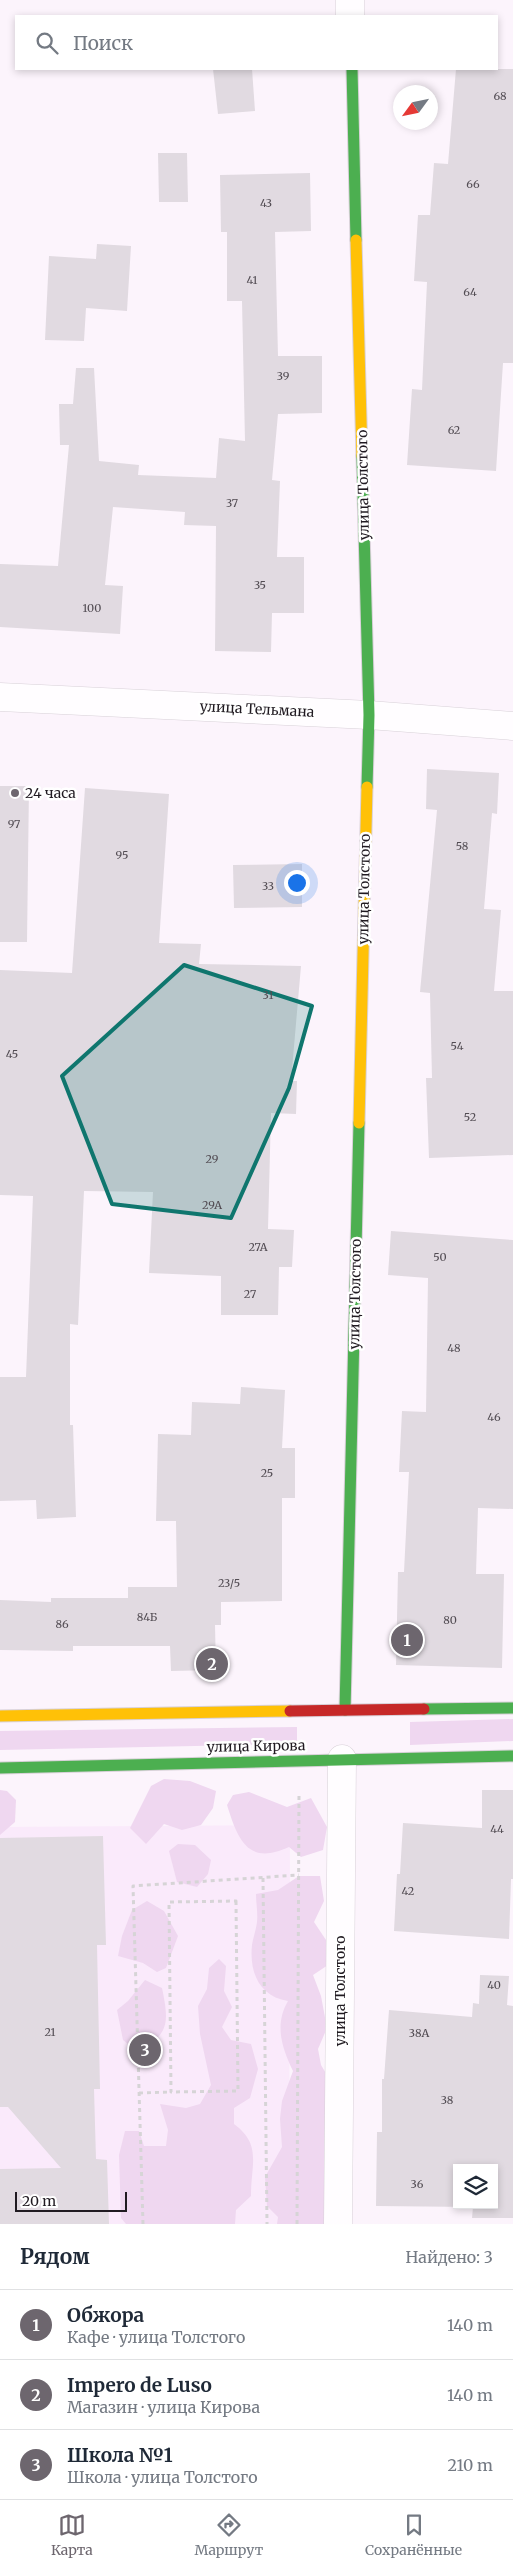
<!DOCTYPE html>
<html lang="ru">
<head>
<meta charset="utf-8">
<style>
	body { margin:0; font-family:Merriweather,serif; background:#f2f2f3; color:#1f2937 }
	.controls { position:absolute; right:15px; bottom:15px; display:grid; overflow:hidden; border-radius:0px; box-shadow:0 2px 8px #0003 }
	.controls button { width:45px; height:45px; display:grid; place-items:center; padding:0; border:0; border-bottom:1px solid #e0e1e3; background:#fff; color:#1f2937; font:25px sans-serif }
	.compass { position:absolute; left:393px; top:85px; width:45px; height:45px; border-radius:50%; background:#fff; box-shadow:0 2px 8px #0003; rotate:237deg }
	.scale { position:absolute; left:15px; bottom:12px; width:112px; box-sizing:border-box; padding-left:5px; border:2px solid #201a21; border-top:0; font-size:14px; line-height:18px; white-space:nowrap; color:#201a21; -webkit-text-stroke:4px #fff; paint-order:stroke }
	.you { position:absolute; left:296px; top:882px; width:18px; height:18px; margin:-12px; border:4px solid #fff; border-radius:50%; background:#1a73e8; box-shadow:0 0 0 8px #1a73e833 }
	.badge { display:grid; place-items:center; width:32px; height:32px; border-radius:50%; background:#6d666e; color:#fff; font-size:16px; font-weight:700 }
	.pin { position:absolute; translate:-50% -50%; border:2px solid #fff; box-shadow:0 1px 5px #0006 }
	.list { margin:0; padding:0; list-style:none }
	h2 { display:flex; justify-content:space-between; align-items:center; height:65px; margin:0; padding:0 20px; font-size:21px }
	h2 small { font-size:16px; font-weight:400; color:#747a83 }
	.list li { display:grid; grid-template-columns:32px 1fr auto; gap:15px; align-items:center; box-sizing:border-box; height:70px; padding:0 20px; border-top:1px solid #e0e1e3 }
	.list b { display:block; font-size:19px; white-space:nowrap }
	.list p { margin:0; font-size:16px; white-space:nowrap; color:#747a83 }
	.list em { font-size:16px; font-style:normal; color:#747a83 }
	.icon { flex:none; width:28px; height:28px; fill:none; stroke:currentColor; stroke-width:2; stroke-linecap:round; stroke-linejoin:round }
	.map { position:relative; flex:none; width:513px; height:2224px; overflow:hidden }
	.search { position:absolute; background:#fff; box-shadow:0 2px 8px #0003; left:15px; right:15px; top:15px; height:55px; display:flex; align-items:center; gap:12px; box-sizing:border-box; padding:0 18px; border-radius:0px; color:#747a83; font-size:19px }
	.sheet { height:275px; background:#fff }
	nav { display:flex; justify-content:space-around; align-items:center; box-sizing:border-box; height:70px; border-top:1px solid #e0e1e3; background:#fff; font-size:14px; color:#747a83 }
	nav a { display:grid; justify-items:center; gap:2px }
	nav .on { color:#6d666e }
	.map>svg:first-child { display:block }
</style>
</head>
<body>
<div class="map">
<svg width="513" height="2224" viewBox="0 0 513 2224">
	<rect width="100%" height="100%" fill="#fcf4fc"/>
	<path fill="#faeafb" d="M290,1825L289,2224H0V1827Z"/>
	<g fill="#efd7f0">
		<path d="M513,1719V1741L410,1745V1722Z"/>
		<path d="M297,1727V1744L0,1750V1731Z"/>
		<path d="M164,1779L190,1781L216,1791L213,1808L201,1825L182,1830L164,1824L146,1844L130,1828L151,1786Z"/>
		<path d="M0,1790L7,1791L16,1800L15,1822L0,1835Z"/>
		<path d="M249,1792L287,1807L311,1798L327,1827L323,1850L301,1857L289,1847C248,1866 238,1840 227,1805L233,1795Z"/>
		<path d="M178,1844L195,1845L211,1860L208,1874L197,1887L177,1882L169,1851Z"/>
		<path d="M299,1876H320L324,1901L314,1922L326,1940L328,1965L313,1975L321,1996L327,2028L318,2049L321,2065L347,2109L327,2224H277L278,2217L267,2206L265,2177L282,2147L280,2119L282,2101L293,2071C282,2048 274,2025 288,2001C260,1997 249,1973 252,1945C253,1938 256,1930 257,1922C258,1913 256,1903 256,1894L278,1890Z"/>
		<path d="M147,1901L164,1911L178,1936L166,1968L157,1972L143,1963L118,1956L122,1936L132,1910Z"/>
		<path d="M219,1959L226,1966L224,1991L232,2007L222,2027L231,2040L251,2044L258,2069L250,2098L234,2108V2124C262,2145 251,2163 251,2196L236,2210L235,2224H126L121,2218L119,2155L125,2131H139L144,2146H166L168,2130L160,2104L186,2108L200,2104L211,2085L200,2034L198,2006L207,1989L209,1968Z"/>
		<path d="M145,1980L162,1988C169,2022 170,2035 137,2051L123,2040L117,2010L128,2001Z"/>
	</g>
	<g fill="#e1dae1" fill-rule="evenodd">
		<path d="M213,69H252L255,111L218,114Z"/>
		<path d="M456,69H513V363H503L496,471L407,465L412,389L422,390L427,282L414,281L418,215H430L434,163L448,164Z"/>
		<path d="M158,153H187L188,202H159Z"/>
		<path d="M310,173L311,231L275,232L278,356H322V413L278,414L272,480L280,481L277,557H304V613H272L271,652L215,651L216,526L184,525L185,512L113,507L105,585L123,586L120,634L0,627V564L58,566L69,445H60L59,404H73L76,368H94L99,461L139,465L138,475L216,478L219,438L245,441L242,301H227V232H221L220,175Z"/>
		<path d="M97,244L131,246L127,311L86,308L84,341L45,340L49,256L96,259Z"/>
		<path d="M427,769L499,773L497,814L492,813L484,909L501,910L494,991H513V1155L429,1158L426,1078H432L430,993L420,992L437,810L426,809Z"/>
		<path d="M0,786H29L27,942H0Z"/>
		<path d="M85,788L169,794L159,943L201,944L199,964L301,966L291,1081H297L296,1114L271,1113L268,1229L294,1230L292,1267H279L278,1315H221V1276L149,1273L153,1192L84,1191L78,1325L70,1324V1425H73L76,1517L37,1519L36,1500L0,1501V1377H26L33,1196L0,1195V970L72,973Z"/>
		<path d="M302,864V907L234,908L233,865Z"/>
		<path d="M391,1231L513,1240V1509L478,1508L476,1574H504L502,1668L396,1665L398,1572H404L409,1472H399L402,1411L426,1412L428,1278L388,1275Z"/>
		<path d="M241,1387L285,1390L282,1448H295V1498H282V1601L221,1602V1625H215L216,1670L171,1671L170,1646H73V1651L0,1650V1600L51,1602V1598H128V1587H177L176,1521H156L158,1434L191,1435L192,1402L240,1404Z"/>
		<path d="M482,1790H513V1879H511L509,1939L394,1931L397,1874H400L403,1823L482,1828Z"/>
		<path d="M103,1836L106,1945H97L100,2089H94L96,2159L107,2160L109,2224H0V2169L61,2168L8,2107H0V1838Z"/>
		<path d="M480,1975L509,1976L507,2005L513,2006V2218H472L473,2207L376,2206L377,2132H382V2079H384L389,2010L472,2017L473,2003L479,2004ZM457,2168H494V2205H457Z"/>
	</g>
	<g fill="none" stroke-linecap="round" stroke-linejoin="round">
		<g stroke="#d8d1d8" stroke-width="29">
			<g id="street">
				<path d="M350,0V16"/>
				<path d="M0,697L369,715L513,726"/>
				<path d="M338,2224L342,1759"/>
			</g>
		</g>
		<g stroke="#d8d1d8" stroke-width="13">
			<g id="fast">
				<path d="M352,69L356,240"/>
				<path d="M362,456L369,715L367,787"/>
				<path d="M424,1709L513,1708"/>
				<path d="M345,1710L359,1123"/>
				<path d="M0,1768L513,1756"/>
			</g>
		</g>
		<g stroke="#d8d1d8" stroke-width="13">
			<g id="slow">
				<path d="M356,240L362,456"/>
				<path d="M359,1123L367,787"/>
				<path d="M0,1716L290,1711"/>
			</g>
		</g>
		<g stroke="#d8d1d8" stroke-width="13">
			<path id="jam" d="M290,1711L424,1709"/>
		</g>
		<g stroke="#d6d4d6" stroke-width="3" stroke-dasharray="4 4" stroke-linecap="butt">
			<path d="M263,1878L267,2224"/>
			<path d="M236,1901L238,2091L171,2092L169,1902Z"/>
			<path d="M139,2093L171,2092"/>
			<path d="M143,2224L133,1886L299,1875"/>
			<path d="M297,2224L299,1793"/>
		</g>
		<use href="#street" stroke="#fffdff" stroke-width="28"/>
		<use href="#fast" stroke="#4caf50" stroke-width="11"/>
		<use href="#slow" stroke="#ffc107" stroke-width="11"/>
		<use href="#jam" stroke="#c62828" stroke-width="11"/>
	</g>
	<path fill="#0f766e" fill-opacity="0.2" stroke="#0f766e" stroke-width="4" stroke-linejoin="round" d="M184,965L312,1006L289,1088L231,1218L112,1204L62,1076Z"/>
	<circle fill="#6d666e" stroke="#fff" stroke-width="2" cx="15" cy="793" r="5"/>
	<g text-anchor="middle" stroke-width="5" stroke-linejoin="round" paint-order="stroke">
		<g font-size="11" fill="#524c53">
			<text x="500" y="100">68</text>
			<text x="473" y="188">66</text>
			<text x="266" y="207">43</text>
			<text x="252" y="284">41</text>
			<text x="470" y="296">64</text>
			<text x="283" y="380">39</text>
			<text x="454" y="434">62</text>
			<text x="232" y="507">37</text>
			<text x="260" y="589">35</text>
			<text x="92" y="612">100</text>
			<text x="14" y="828">97</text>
			<text x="462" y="850">58</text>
			<text x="122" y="859">95</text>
			<text x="268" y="890">33</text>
			<text x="268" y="999">31</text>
			<text x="457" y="1050">54</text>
			<text x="12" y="1058">45</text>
			<text x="470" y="1121">52</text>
			<text x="212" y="1163">29</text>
			<text x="212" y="1209">29А</text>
			<text x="258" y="1251">27А</text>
			<text x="440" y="1261">50</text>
			<text x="250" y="1298">27</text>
			<text x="454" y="1352">48</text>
			<text x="494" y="1421">46</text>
			<text x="267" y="1477">25</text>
			<text x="229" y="1587">23/5</text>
			<text x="147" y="1621">84Б</text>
			<text x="450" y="1624">80</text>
			<text x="62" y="1628">86</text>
			<text x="497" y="1833">44</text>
			<text x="408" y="1895">42</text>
			<text x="494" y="1989">40</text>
			<text x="50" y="2036">21</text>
			<text x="419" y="2037">38А</text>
			<text x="447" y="2104">38</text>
			<text x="417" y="2188">36</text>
		</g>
		<g font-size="14" fill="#201a21" stroke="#fff">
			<text transform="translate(363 485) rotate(-91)" y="5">улица Толстого</text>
			<text transform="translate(257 709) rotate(3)" y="5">улица Тельмана</text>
			<text transform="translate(364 889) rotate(-89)" y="5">улица Толстого</text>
			<text transform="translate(355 1294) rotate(-89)" y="5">улица Толстого</text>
			<text transform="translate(256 1746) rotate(-1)" y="5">улица Кирова</text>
			<text transform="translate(340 1991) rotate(-90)" y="5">улица Толстого</text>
		</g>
		<g font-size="14" fill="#201a21" stroke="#fff" text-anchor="start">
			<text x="25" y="798">24 часа</text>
		</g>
	</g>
</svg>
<div class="controls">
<button><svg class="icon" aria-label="layers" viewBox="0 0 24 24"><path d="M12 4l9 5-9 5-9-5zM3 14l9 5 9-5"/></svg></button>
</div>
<svg class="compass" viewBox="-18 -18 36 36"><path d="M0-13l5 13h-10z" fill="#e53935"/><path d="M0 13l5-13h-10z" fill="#747a83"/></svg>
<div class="scale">20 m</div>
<div class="you"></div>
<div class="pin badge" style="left:407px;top:1640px">1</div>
<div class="pin badge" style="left:212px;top:1664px">2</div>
<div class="pin badge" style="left:145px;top:2050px">3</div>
<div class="search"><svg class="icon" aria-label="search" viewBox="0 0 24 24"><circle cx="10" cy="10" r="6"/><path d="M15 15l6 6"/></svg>Поиск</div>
</div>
<section class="sheet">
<h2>Рядом<small>Найдено: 3</small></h2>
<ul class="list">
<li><span class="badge">1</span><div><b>Обжора</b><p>Кафе · улица Толстого</p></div><em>140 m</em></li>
<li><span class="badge">2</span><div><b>Impero de Luso</b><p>Магазин · улица Кирова</p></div><em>140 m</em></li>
<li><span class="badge">3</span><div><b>Школа №1</b><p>Школа · улица Толстого</p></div><em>210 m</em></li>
</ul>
</section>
<nav>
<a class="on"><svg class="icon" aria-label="map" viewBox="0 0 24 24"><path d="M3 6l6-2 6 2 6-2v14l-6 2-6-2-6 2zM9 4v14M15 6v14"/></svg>Карта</a>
<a><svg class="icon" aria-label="directions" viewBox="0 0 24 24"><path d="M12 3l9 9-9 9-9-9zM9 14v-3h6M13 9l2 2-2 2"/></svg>Маршрут</a>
<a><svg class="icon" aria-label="saved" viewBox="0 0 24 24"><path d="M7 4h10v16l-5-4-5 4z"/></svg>Сохранённые</a>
</nav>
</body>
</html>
